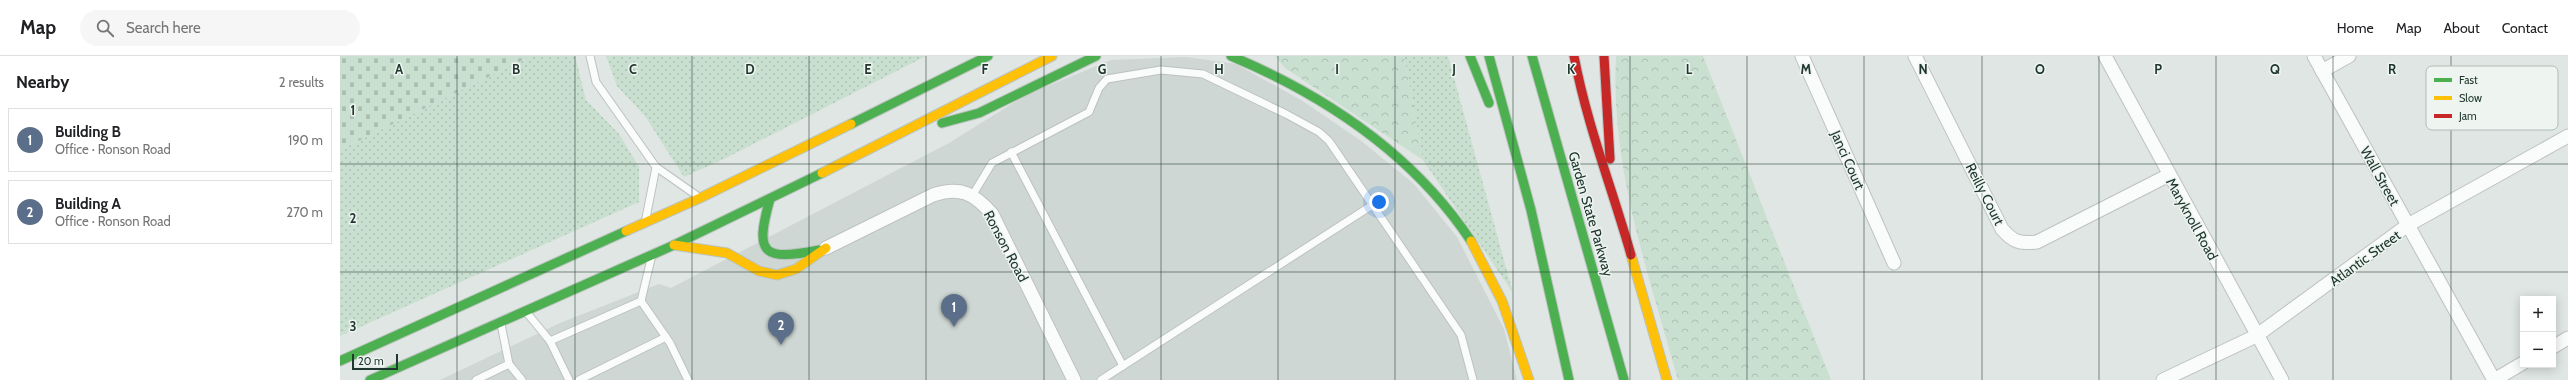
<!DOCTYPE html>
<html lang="en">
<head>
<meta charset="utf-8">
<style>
	body { margin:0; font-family:Cabin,sans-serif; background:#f6f6f6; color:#202124 }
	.controls { position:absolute; right:12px; bottom:12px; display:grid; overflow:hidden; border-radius:0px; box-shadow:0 2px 10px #0003 }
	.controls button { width:36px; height:36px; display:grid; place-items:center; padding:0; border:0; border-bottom:1px solid #e0e0e0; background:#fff; color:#202124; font:20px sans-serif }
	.scale { position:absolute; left:12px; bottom:10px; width:46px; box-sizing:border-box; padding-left:4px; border:2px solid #20372f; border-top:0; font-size:11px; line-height:14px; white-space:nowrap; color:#20372f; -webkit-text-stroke:3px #eef5f1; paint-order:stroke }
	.you { position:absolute; left:1039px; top:146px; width:14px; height:14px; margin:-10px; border:3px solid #fff; border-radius:50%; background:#1a73e8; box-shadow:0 0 0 6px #1a73e833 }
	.badge { display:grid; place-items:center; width:26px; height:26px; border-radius:50%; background:#2563eb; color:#fff; font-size:13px; font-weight:700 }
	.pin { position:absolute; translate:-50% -33px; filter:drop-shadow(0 1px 2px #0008) }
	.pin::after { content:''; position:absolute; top:21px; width:14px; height:12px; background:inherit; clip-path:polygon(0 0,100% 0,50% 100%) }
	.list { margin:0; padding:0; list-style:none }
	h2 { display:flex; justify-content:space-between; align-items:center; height:52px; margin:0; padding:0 16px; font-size:17px }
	h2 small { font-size:13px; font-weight:400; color:#757577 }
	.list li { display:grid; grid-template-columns:26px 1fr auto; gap:12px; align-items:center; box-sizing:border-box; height:64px; margin:0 8px 8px; padding:0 8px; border:1px solid #e0e0e0; border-radius:0px }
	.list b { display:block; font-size:15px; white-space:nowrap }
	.list p { margin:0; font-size:13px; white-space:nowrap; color:#757577 }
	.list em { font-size:13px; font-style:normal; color:#757577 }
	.icon { flex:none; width:22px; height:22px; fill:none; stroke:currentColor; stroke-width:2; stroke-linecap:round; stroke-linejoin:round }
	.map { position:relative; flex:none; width:2228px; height:324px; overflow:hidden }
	header { display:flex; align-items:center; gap:24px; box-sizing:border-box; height:56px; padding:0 20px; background:#fff; border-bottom:1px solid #e0e0e0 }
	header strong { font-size:19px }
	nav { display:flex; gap:22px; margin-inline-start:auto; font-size:14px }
	.search { width:280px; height:36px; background:#f6f6f6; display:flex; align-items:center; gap:10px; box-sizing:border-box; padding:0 14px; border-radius:22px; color:#757577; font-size:15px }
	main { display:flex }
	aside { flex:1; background:#fff }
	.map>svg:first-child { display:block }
</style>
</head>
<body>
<header>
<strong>Map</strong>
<div class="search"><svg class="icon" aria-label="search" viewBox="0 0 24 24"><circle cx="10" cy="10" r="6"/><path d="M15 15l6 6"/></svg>Search here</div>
<nav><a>Home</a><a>Map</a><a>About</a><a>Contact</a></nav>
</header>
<main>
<aside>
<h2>Nearby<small>2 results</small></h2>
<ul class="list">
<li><span class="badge" style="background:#5c6f8a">1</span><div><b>Building B</b><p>Office · Ronson Road</p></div><em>190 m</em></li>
<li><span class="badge" style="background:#5c6f8a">2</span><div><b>Building A</b><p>Office · Ronson Road</p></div><em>270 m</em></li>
</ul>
</aside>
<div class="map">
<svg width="2228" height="324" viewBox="0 0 2228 324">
	<defs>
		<pattern id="grass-dots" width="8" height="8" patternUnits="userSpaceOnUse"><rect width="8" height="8" fill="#c9dfcf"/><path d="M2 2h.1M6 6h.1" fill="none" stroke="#acc0b2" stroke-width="1.8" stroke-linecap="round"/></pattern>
		<pattern id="forest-crowns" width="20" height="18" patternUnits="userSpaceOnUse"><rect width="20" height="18" fill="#c9dfcf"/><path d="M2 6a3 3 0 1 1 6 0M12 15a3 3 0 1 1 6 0" fill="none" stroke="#acc0b2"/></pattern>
		<pattern id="cemetery-stones" width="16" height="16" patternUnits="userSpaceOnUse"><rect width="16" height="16" fill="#c9dfcf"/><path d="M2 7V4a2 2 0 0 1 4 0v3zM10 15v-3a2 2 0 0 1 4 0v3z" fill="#acc0b2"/></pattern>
	</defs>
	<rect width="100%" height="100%" fill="#e0e6e3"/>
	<path fill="#ced7d3" d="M846,1L896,8L961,44L1020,84L1074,128L1117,181L1164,273L1177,324H100L220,267L319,228L331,232L609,87L686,39L771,4Z"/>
	<g fill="url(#grass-dots)">
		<path d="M191,0H235L246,44L279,78L299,111V146L0,280V94Z"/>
		<path d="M266,0H586L386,102L344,121L305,60L277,30Z"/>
		<path d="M1064,0H1108L1173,237L1083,104Z"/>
	</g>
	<g fill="url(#forest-crowns)">
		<path d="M935,0H1064L1083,104L945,12Z"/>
		<path d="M1276,0H1363L1491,324H1338C1309,219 1270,111 1276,0Z"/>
	</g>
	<path fill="url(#cemetery-stones)" d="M0,0H191L0,94Z"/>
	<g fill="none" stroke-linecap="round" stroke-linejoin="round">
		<g stroke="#bdc2c0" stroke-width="9">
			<g id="lane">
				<path d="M250,0L256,26L316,111L356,139"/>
				<path d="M671,96L783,310"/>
				<path d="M632,140L652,107L749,56L759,32L767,23L821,14L863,18L946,58L979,76L989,85L1121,279L1133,324"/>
				<path d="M306,162L316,111"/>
				<path d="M311,203L301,245L330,287L348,324"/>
				<path d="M187,257L210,285L229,324"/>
				<path d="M210,285L301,245"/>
				<path d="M169,308L182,324"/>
				<path d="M136,324L169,308L161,268"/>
				<path d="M239,324L326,281"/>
				<path d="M761,324L1034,148"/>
			</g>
		</g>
		<g stroke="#bdc2c0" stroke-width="15">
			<g id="street">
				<path d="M1462,0L1554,207"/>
				<path d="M1575,0L1662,173C1673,186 1680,188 1697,186L1829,119"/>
				<path d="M1765,0L1942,324"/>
				<path d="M1974,0L2154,324"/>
				<path d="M1982,15L2009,0"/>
				<path d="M486,192L593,139C620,130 634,137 652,158L734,324"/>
				<path d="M2213,291L2228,282"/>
				<path d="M1823,324L1916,280L2068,169L2228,80"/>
				<path d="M2154,324L2183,307"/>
			</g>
		</g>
		<g stroke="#bbc3bf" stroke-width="11">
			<g id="fast">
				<path d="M891,0C986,40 1073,98 1131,185"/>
				<path d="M1130,0L1149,47"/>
				<path d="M1149,0L1191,154L1229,324"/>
				<path d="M1192,0L1284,324"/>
				<path d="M602,67L639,57L756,0"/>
				<path d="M511,68L648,0"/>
				<path d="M430,143C414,199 423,205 479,194"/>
				<path d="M0,305L286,175"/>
				<path d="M30,324L334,189L482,117"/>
			</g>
		</g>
		<g stroke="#bbc3bf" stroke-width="11">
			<g id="slow">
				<path d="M482,117L712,0"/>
				<path d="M286,175L360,142L511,68"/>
				<path d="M1131,185L1162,245L1189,324"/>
				<path d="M334,189L387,197L419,215L437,219L456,213L486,192"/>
				<path d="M1291,199L1327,324"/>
			</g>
		</g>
		<g stroke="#bbc3bf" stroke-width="11">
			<g id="jam">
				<path d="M1234,0C1247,69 1272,132 1291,199"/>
				<path d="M1264,0L1270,103"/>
			</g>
		</g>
		<use href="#lane" stroke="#fafbfb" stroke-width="7"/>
		<use href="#street" stroke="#fafbfb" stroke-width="13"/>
		<use href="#fast" stroke="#4caf50" stroke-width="9"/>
		<use href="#slow" stroke="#ffc107" stroke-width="9"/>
		<use href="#jam" stroke="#c62828" stroke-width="9"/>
	</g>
	<path fill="none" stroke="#20372f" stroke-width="1" stroke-opacity="0.55" d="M117,0V324M235,0V324M352,0V324M469,0V324M586,0V324M704,0V324M821,0V324M938,0V324M1055,0V324M1173,0V324M1290,0V324M1407,0V324M1524,0V324M1642,0V324M1759,0V324M1876,0V324M1993,0V324M2111,0V324M0,108H2228M0,216H2228"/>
	<g text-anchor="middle" stroke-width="3" stroke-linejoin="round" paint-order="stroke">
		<g font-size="14" fill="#20372f" stroke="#eef5f1">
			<text transform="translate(1508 104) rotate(66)" y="5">Janci Court</text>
			<text transform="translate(2040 120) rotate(61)" y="5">Wall Street</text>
			<text transform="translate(1645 138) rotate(63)" y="5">Reilly Court</text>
			<text transform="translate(1251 158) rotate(74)" y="5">Garden State Parkway</text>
			<text transform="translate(1852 163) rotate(61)" y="5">Maryknoll Road</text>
			<text transform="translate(666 190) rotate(62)" y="5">Ronson Road</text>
			<text transform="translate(2025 202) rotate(-36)" y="5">Atlantic Street</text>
		</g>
	</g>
	<rect x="2086" y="10" width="132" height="64" rx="6" fill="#eef5f1" stroke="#b0bcb7" stroke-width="1"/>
	<rect x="2094" y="22" width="18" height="4" fill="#4caf50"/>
	<rect x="2094" y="40" width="18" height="4" fill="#ffc107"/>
	<rect x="2094" y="58" width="18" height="4" fill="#c62828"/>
	<g font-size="11" fill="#20372f">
		<text x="2119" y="28">Fast</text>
		<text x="2119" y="46">Slow</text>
		<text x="2119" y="64">Jam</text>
	</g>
	<g font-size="13" text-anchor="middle" font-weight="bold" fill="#20372f" stroke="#eef5f1" stroke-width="3" stroke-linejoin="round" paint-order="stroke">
		<text x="59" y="18">A</text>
		<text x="176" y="18">B</text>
		<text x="293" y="18">C</text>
		<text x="410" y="18">D</text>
		<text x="528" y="18">E</text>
		<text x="645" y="18">F</text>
		<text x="762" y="18">G</text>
		<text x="879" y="18">H</text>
		<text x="997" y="18">I</text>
		<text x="1114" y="18">J</text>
		<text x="1231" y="18">K</text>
		<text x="1349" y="18">L</text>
		<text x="1466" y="18">M</text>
		<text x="1583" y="18">N</text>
		<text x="1700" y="18">O</text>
		<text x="1818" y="18">P</text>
		<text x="1935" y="18">Q</text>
		<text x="2052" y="18">R</text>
		<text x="13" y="59">1</text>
		<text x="13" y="167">2</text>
		<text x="13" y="275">3</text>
	</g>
</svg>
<div class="controls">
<button>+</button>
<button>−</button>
</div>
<div class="scale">20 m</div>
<div class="you"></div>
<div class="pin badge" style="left:614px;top:271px;background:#5c6f8a">1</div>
<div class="pin badge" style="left:441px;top:289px;background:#5c6f8a">2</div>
</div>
</main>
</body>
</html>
